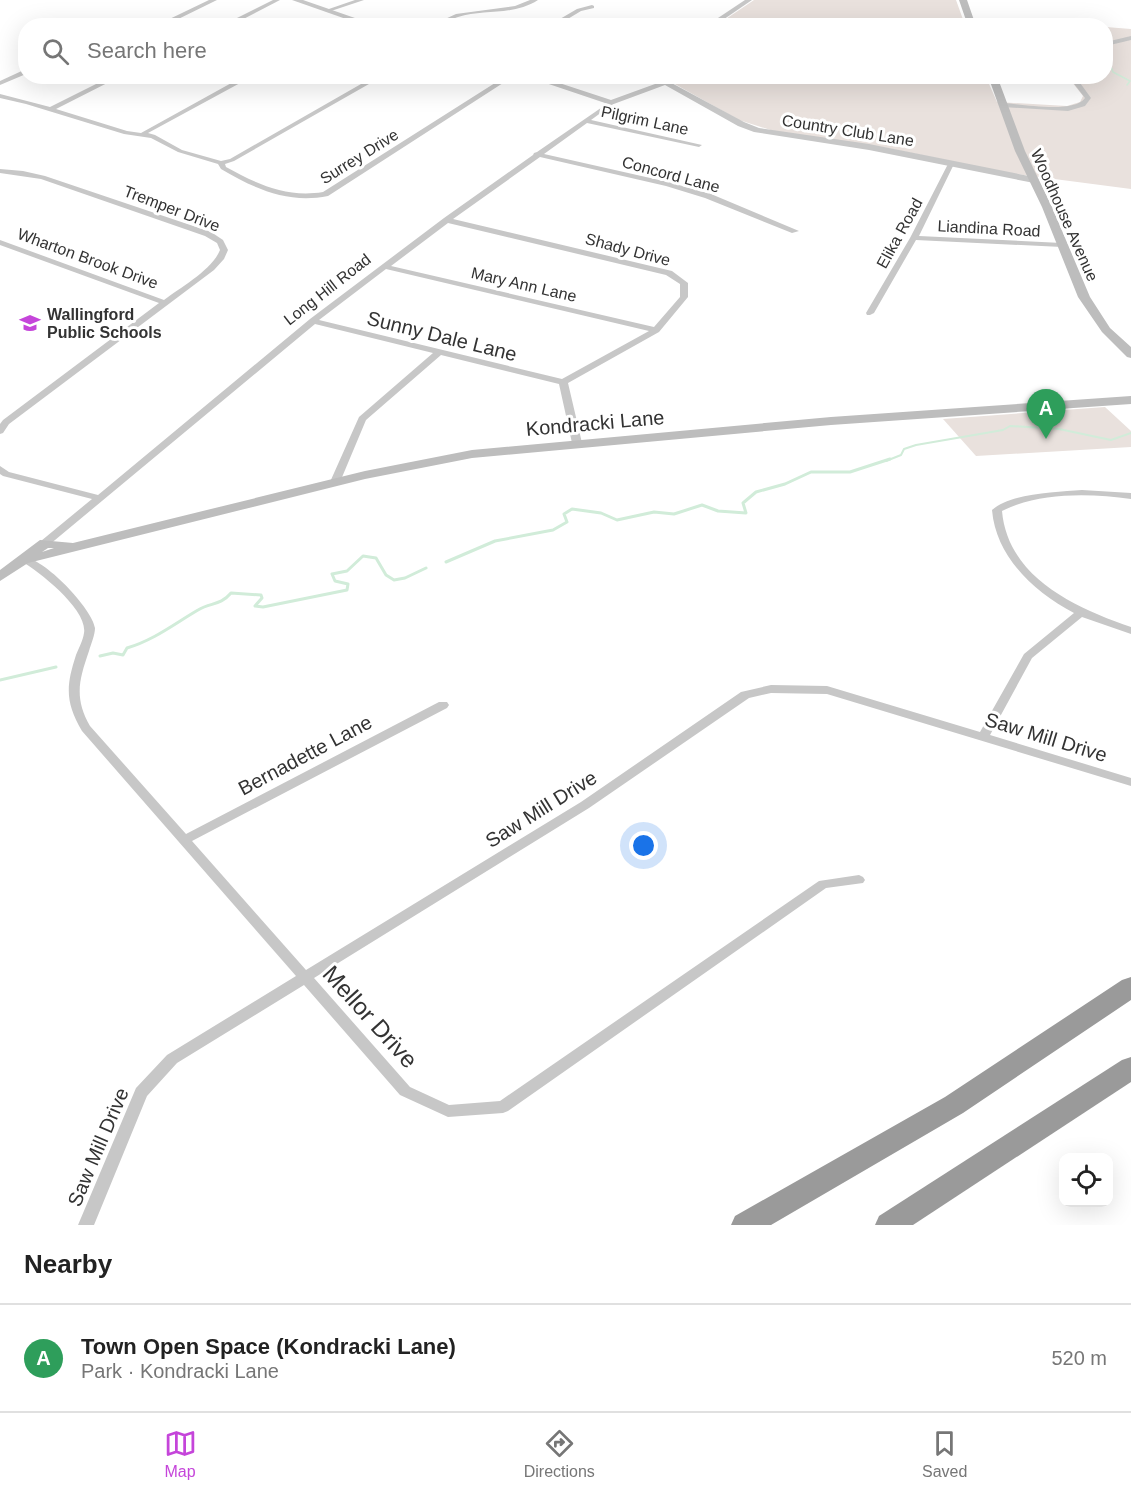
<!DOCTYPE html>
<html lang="en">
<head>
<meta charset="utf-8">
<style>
	body { margin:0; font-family:Helvetica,sans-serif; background:#f2f2f2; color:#222 }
	.controls { position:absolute; right:18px; bottom:18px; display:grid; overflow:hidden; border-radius:12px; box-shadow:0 6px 24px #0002 }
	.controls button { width:54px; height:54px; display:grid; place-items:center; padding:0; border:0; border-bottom:2px solid #e0e0e0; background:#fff; color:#222; font:30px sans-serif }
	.you { position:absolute; left:644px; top:846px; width:21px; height:21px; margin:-15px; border:4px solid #fff; border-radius:50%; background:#1a73e8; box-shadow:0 0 0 9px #1a73e833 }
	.badge { display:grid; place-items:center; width:39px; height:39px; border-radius:50%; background:#c545da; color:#fff; font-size:20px; font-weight:700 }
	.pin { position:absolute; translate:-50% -50px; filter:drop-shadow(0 2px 3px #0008) }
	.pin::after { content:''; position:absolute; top:32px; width:21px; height:18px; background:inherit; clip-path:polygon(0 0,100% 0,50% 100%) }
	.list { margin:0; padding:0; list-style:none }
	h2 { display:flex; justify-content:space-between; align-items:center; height:78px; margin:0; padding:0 24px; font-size:26px }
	h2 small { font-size:20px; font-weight:400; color:#767676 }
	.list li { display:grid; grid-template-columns:39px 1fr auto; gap:18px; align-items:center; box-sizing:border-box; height:108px; padding:0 24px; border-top:2px solid #e0e0e0 }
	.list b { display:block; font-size:22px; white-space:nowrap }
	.list p { margin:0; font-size:20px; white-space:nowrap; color:#767676 }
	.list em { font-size:20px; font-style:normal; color:#767676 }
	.icon { flex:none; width:33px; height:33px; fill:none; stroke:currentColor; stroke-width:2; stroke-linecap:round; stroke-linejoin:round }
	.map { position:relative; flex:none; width:1131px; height:1225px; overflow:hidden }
	.search { position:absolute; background:#fff; box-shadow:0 6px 24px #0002; left:18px; right:18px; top:18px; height:66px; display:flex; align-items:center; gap:15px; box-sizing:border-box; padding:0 21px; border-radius:24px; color:#767676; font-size:22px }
	.sheet { height:186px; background:#fff }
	nav { display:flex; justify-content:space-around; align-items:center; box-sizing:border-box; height:84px; border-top:2px solid #e0e0e0; background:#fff; font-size:16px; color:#767676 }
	nav a { display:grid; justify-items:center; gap:3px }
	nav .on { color:#c545da }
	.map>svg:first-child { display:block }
</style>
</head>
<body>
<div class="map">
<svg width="1131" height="1225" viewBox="0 0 1131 1225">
	<rect width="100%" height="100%" fill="#fff"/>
	<g fill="#e9e1dd">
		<path d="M754,0H956L965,25H717Z"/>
		<path d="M1106,27L1131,29V189L1009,173L882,147L777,132L739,120L673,83L677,76L986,77L997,102L1067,106L1080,102L1083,96L1068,77L1106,76Z"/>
		<path d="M1105,407L1131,431V447L976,456L943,419Z"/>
	</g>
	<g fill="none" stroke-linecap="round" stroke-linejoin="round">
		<path stroke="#d1ecd9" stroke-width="1.5" d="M1106,54L1113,72L1130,81L1127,85"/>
		<path stroke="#d1ecd9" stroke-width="2" d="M886,461L901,455L904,449L916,445L1003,430L1010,426L1059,429L1111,440L1131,433"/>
		<g stroke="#d1ecd9" stroke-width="3">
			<path d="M446,562L495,541L553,530L567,522L564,514L572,509L601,513L617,520L654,512L674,514L702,505L718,511L746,513L743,503L756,492L785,484L811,472H850L890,459"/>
			<path d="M100,656L113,653L123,655L127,648C154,640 174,624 198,610C211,602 220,606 231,593L261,595L262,598L255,606L263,607L347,590L348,584L335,581L332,574L347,571L363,556L376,558L386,575L394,580L405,578L426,568"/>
			<path d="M0,680L56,667"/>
		</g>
		<g fill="#c7c7c7" fill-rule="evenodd">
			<path d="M209,0H217L164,26H155Z"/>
			<path d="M273,0H280L230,26H221Z"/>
			<path d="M355,0H364L331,11L326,10Z"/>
			<path d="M530,0H538C513,16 484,9 458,17C448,20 441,26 430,26L456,14L515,6Z"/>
			<path d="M745,0H752L714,26H706Z"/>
			<path d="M592,5L594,6V8L581,11L556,26H548L577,9Z"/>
			<path d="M356,19L361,20L353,26H345Z"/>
			<path d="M1131,36V40L1106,46V42Z"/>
			<path d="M26,69V74L0,85V81Z"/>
			<path d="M112,76H121L56,109L127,131L141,133L244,76H253L148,133L155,135L182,150L221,161L230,159L375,76H383L234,161L225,164L226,167C257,184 286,198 323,192L506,76H514L328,196C288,204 255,189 221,169L218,164L178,152L151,138L124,134L26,104L0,98V94L50,107Z"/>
			<path d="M1068,76H1075L1091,98L1085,106L1068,111L1003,107L1000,105L1003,103C1022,104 1074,114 1085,98Z"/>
			<path d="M611,101L614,103L613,104L591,120L702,145L699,147L587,123L544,154L668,182L711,194L799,231L792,233L705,198L666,186L540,157L453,219L672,271L688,283V297L659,332L568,383L582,443L580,445H574L572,443L559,384L441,355L366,420L340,482L335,485L332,484L330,482L359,417L433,353L315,324L49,545H41L40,543L41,541L92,499L3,476L0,474V466L9,472L98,495L310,319L444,218L533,155L534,153L537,152ZM448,223L666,275L680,284V297L654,327L391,266ZM386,269L649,331L562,379L319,320Z"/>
			<path d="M951,162L954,164L919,236L1062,243L1066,245L1062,247L916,240L874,313L870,315H867L866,313L910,238L948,164Z"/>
			<path d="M0,169L23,171L45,176L211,232L223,240L228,250L224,259L214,270L9,424L3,433L0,434V424L3,420L159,303L0,245V240L164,300C181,287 212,270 220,250L217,243L205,236L41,179L0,173Z"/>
			<path d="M1082,490L1131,493V499C1090,493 1039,492 1002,511C1008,578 1076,608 1131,627V634L1082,617L1032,658L990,735L1131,778V786L827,694L771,693L749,698L589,808L314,978L410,1087L449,1105L500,1101L819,881L859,875L863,877L865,880L863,883L826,888L508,1111L503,1113L448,1117L400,1095L304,985L177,1063L147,1096L94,1225H78L136,1088L167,1055L296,976L82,731C65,702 66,686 76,655C79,648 83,640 84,633C88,610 40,572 21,561L20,559L21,557C41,554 93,609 95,628C95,635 91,644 89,651C79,680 74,698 90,726L186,834L439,702H447L449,705L447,708L192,841L306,970L581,802L741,692L771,685L827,686L980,732L1024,654L1074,613C1034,592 996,557 992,510C1012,493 1056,492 1082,490Z"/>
		</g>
		<g fill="#c7c7c7" fill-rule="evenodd">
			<path d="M292,0H303L378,26H366Z"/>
			<path d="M525,76H538L611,100L666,80L744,122L759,128L869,144L1034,177L1039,180L1034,183L869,150L754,132L738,126L665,85L611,105Z"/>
		</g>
		<g fill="#bdbdbd" fill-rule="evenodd">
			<path d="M959,0H967L976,26H968Z"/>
			<path d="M988,76H997L1025,151L1052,207L1090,297L1110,328L1131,347V358L1127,357L1102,332L1078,297L1042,207L1015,151Z"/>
			<path d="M1131,396V404L831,425L472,458L365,479L28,563L0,581V570L40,540L73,543L365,471L472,450L831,417ZM48,548H54L42,552Z"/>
		</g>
		<g fill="#9a9a9a" fill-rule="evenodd">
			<path d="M1131,977V1000L963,1113L771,1225H731L735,1216L945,1097L1122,980Z"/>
			<path d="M1131,1057V1082L913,1225H875L879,1216L1122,1060Z"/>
		</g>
	</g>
	<defs>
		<g id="school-bare" transform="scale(1.62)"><path d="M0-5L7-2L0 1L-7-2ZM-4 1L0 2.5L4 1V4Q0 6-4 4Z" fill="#c545da" stroke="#fff" stroke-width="2.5" paint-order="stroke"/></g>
	</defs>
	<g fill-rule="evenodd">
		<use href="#school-bare" x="30" y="323"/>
	</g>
	<g text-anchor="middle" stroke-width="6" stroke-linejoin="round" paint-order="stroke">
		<g font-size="16" fill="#333" stroke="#fff">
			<text transform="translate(645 120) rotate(12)" y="6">Pilgrim Lane</text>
			<text transform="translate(848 130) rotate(9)" y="6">Country Club Lane</text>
			<text transform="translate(359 156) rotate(-32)" y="6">Surrey Drive</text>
			<text transform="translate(671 174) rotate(15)" y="6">Concord Lane</text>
			<text transform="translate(172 208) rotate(21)" y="6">Tremper Drive</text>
			<text transform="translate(1065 215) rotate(66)" y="6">Woodhouse Avenue</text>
			<text transform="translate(989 228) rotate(3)" y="6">Liandina Road</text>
			<text transform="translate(899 233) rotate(-61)" y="6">Elika Road</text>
			<text transform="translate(628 249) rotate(15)" y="6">Shady Drive</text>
			<text transform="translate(88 258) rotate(20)" y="6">Wharton Brook Drive</text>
			<text transform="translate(524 284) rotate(13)" y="6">Mary Ann Lane</text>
			<text transform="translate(327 289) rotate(-38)" y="6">Long Hill Road</text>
		</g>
		<g font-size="16" font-weight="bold" fill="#333" stroke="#fff" text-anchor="start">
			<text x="47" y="320">Wallingford<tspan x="47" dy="18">Public Schools</tspan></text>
		</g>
		<g font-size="20" fill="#333" stroke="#fff">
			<text transform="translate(442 336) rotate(14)" y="7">Sunny Dale Lane</text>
			<text transform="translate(595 423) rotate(-5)" y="7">Kondracki Lane</text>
			<text transform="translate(1046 737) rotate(17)" y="7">Saw Mill Drive</text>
			<text transform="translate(305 755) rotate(-28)" y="7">Bernadette Lane</text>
			<text transform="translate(541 809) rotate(-32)" y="7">Saw Mill Drive</text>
			<text transform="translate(98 1147) rotate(-67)" y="7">Saw Mill Drive</text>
		</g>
		<g font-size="24" fill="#333" stroke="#fff">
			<text transform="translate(370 1017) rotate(48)" y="8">Mellor Drive</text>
		</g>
	</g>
</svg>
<div class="controls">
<button><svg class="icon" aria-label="locate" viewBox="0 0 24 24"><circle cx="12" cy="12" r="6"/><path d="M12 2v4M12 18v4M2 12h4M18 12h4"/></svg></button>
</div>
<div class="you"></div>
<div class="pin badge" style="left:1046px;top:439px;background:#2e9e5b">A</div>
<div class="search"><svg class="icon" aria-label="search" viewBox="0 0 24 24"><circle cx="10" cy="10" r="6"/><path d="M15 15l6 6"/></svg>Search here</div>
</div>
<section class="sheet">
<h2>Nearby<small></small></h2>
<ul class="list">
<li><span class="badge" style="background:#2e9e5b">A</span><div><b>Town Open Space (Kondracki Lane)</b><p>Park · Kondracki Lane</p></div><em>520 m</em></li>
</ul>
</section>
<nav>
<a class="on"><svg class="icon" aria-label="map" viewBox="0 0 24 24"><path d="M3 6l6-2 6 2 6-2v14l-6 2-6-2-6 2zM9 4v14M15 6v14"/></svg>Map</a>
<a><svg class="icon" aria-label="directions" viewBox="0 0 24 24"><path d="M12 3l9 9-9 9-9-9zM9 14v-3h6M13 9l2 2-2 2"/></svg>Directions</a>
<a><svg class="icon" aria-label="saved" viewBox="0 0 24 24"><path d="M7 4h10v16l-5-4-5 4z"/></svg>Saved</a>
</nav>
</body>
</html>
